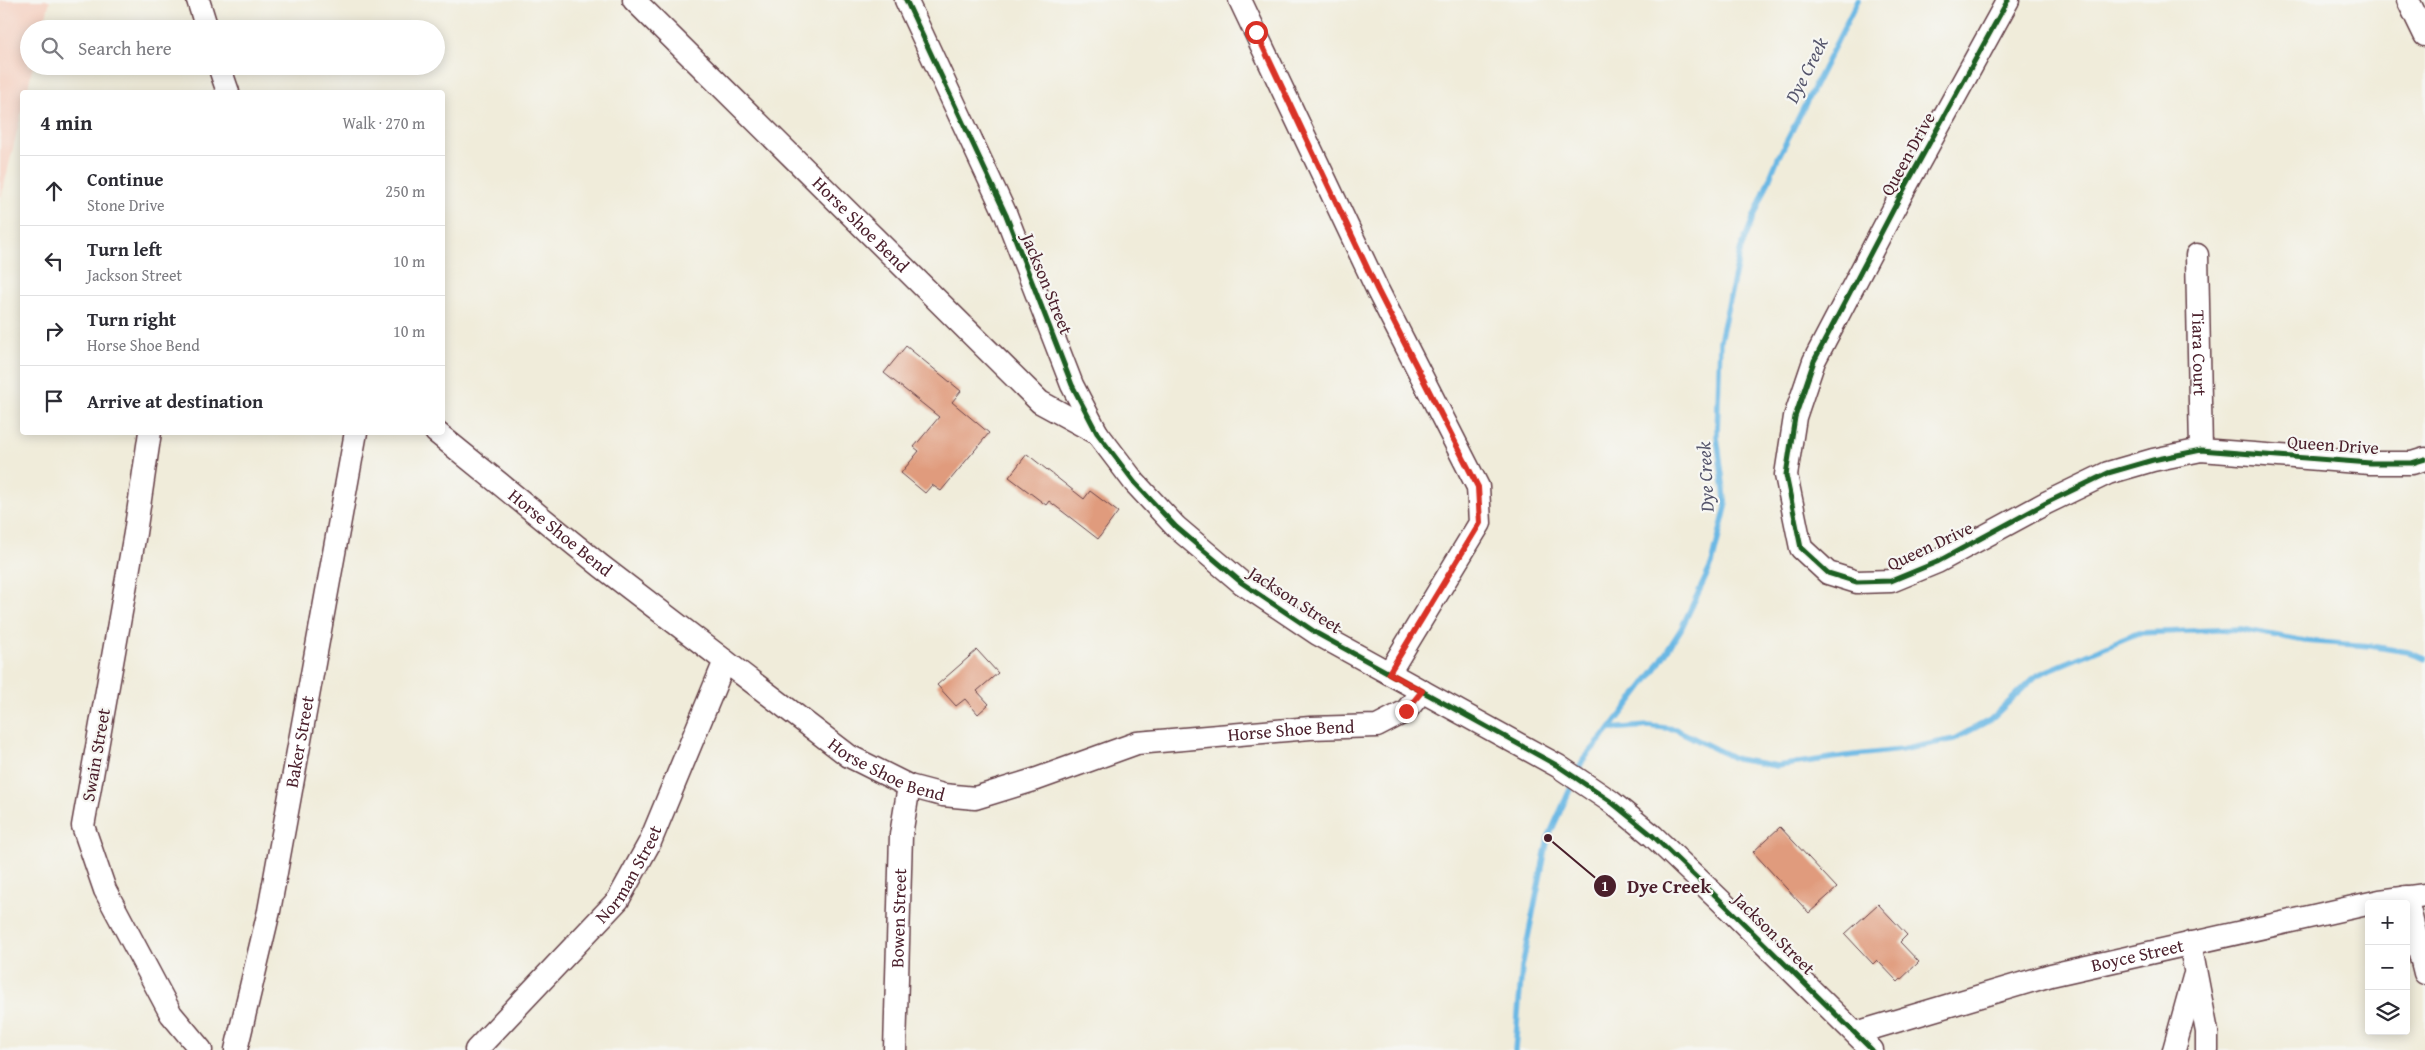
<!DOCTYPE html>
<html lang="en">
<head>
<meta charset="utf-8">
<style>
	body { margin:0; font-family:"Gentium Book Plus",serif; background:#f7f7f7; color:#2b2b33 }
	.controls { position:absolute; right:15px; bottom:15px; display:grid; overflow:hidden; border-radius:5px; box-shadow:0 2px 12px #0003 }
	.controls button { width:45px; height:45px; display:grid; place-items:center; padding:0; border:0; border-bottom:1px solid #e1e1e2; background:#fff; color:#2b2b33; font:25px sans-serif }
	.stop { position:absolute; width:15px; height:15px; margin:-11px; border:4px solid #d93025; border-radius:50%; background:#fff }
	.stop.end { background:#d93025; border-color:#fff; box-shadow:0 1px 5px #0008 }
	.list { margin:0; padding:0; list-style:none }
	h2 { display:flex; justify-content:space-between; align-items:center; height:65px; margin:0; padding:0 20px; font-size:21px }
	h2 small { font-size:16px; font-weight:400; color:#7c7c81 }
	.list li { display:grid; grid-template-columns:32px 1fr auto; gap:15px; align-items:center; box-sizing:border-box; height:70px; padding:0 20px; border-top:1px solid #e1e1e2 }
	.list b { display:block; font-size:19px; white-space:nowrap }
	.list p { margin:0; font-size:16px; white-space:nowrap; color:#7c7c81 }
	.list em { font-size:16px; font-style:normal; color:#7c7c81 }
	.icon { flex:none; width:28px; height:28px; fill:none; stroke:currentColor; stroke-width:2; stroke-linecap:round; stroke-linejoin:round }
	.map { position:relative; flex:none; width:2425px; height:1050px; overflow:hidden }
	.search { position:absolute; background:#fff; box-shadow:0 2px 12px #0003; left:20px; top:20px; width:425px; height:55px; display:flex; align-items:center; gap:12px; box-sizing:border-box; padding:0 18px; border-radius:28px; color:#7c7c81; font-size:19px }
	.panel { position:absolute; background:#fff; box-shadow:0 2px 12px #0003; left:20px; top:90px; width:425px; height:345px; border-radius:5px }
	.map>svg:first-child { display:block }
</style>
</head>
<body>
<div class="map">
<svg width="2425" height="1050" viewBox="0 0 2425 1050">
	<rect width="100%" height="100%" fill="#f6f6f2"/>
	<filter id="ink" filterUnits="userSpaceOnUse"><feTurbulence type="fractalNoise" baseFrequency=".02" numOctaves="2"/><feDisplacementMap in="SourceGraphic" scale="10" xChannelSelector="R" yChannelSelector="G"/><feConvolveMatrix kernelMatrix="1 2 1 2 8 2 1 2 1" color-interpolation-filters="sRGB"/></filter>
	<filter id="wash" filterUnits="userSpaceOnUse"><feTurbulence type="fractalNoise" baseFrequency=".0096" numOctaves="4" result="noise"/><feDisplacementMap in="SourceGraphic" scale="20" xChannelSelector="R" yChannelSelector="G"/><feGaussianBlur stdDeviation="1.12" result="paint"/><feColorMatrix in="noise" values="0 0 0 0 0 0 0 0 0 0 0 0 0 0 0 0 0 1.4 0 .05"/><feComposite in="paint" operator="in"/></filter>
	<g filter="url(#wash)">
		<rect width="100%" height="100%" fill="#f0ecda"/>
		<path fill="#f5d2c3" d="M0,0H50L43,29H29V66H33L27,92H22V111L0,202Z"/>
		<g fill="none" stroke-linecap="round" stroke-linejoin="round">
			<g stroke="#6ab8e4" stroke-width="5.5">
				<path d="M1610,729L1648,726L1675,729L1736,759L1777,766L1846,756L1901,750L1954,739L1990,720L2037,675L2138,633L2241,629L2305,641L2370,646L2408,652L2425,658"/>
				<path d="M1577,772L1583,760L1610,729L1655,670L1681,629L1712,564L1726,507L1717,436L1720,341L1741,248L1778,158L1858,0"/>
				<path d="M1515,1050L1522,967L1548,838L1573,783"/>
			</g>
		</g>
		<g id="blocks">
			<g fill="#e09b7d">
				<path d="M906,346L961,391L952,402L989,433L941,491L932,485L925,493L901,473L919,451L914,447L939,417L884,373Z"/>
				<path d="M1027,454L1084,499L1090,491L1118,512L1098,539L1049,501L1046,505L1009,477Z"/>
				<path d="M977,650L998,673L977,691L989,704L978,714L965,699L956,706L937,685Z"/>
				<path d="M1780,827L1837,888L1809,913L1753,852Z"/>
				<path d="M1878,904L1907,935L1900,942L1919,962L1898,982L1877,960L1873,964L1845,934Z"/>
			</g>
		</g>
	</g>
	<g filter="url(#ink)">
		<use href="#blocks" fill-opacity="0" stroke="#633e45" stroke-width="1"/>
		<g fill="none" stroke-linecap="round" stroke-linejoin="round">
			<g stroke="#633e45" stroke-width="25">
				<g id="minor">
					<path d="M198,0L207,29"/>
					<path id="s1" d="M634,0L1040,402L1097,433"/>
					<path d="M906,0L1006,215L1072,385L1097,433L1135,483L1176,527L1242,583L1318,634L1558,766L1610,801L1653,836L1721,901L1872,1050"/>
					<path d="M1240,0L1378,291L1478,487L1480,523L1389,673"/>
					<path d="M2008,0L1902,193L1814,361L1795,417L1786,475L1801,548L1828,573L1857,582L1891,581L1937,562L2046,503L2108,473L2153,460L2201,450L2370,463H2412L2425,459"/>
					<path d="M2408,0L2425,35"/>
					<path d="M219,66L228,92"/>
					<path id="s2" d="M2197,255L2201,450"/>
					<path d="M150,432L135,533L83,826L105,890L171,1014L201,1050"/>
					<path id="s3" d="M436,432L601,566L849,756L909,786L943,795L975,798L1037,779L1137,743L1310,728L1377,726L1406,711L1422,691"/>
					<path d="M2406,897L2425,973"/>
					<path d="M2190,943L2207,1032V1050"/>
					<path id="s4" d="M1856,1033L2051,975L2380,901L2425,895"/>
					<path id="s5" d="M236,1050L269,911L356,432"/>
					<path id="s6" d="M476,1050L618,900L650,842L725,661"/>
					<path id="s7" d="M895,1050L901,835L909,786"/>
					<path d="M2174,1050L2194,977"/>
				</g>
			</g>
			<use href="#minor" stroke="#fff" stroke-width="22"/>
			<g stroke="#f6f6f2" stroke-width="8">
				<g id="cycleway">
					<path d="M906,0L1006,215L1072,385L1097,433L1135,483L1176,527L1242,583L1318,634L1558,766L1610,801L1653,836L1721,901L1872,1050"/>
					<path d="M2008,0L1902,193L1814,361L1795,417L1786,475L1801,548L1828,573L1857,582L1891,581L1937,562L2046,503L2108,473L2153,460L2201,450L2370,463H2412L2425,459"/>
				</g>
			</g>
			<use href="#cycleway" stroke="#1b5e20" stroke-width="5"/>
		</g>
	</g>
	<g fill="none" stroke-linecap="round" stroke-linejoin="round" filter="url(#ink)">
		<path stroke="#d93025" stroke-width="6" d="M1256,32L1378,291L1478,487L1480,523L1389,673L1422,691L1406,711"/>
	</g>
	<g text-anchor="middle" stroke-width="4.5" stroke-linejoin="round" paint-order="stroke">
		<g font-size="18" fill="#4a1f2b" stroke="#f6f6f2">
			<text transform="translate(1908 154) rotate(-61)" y="6">Queen Drive</text>
			<text dy="6" stroke="none"><textPath href="#s1" startOffset="319">Horse Shoe Bend</textPath></text>
			<text transform="translate(1047 284) rotate(68)" y="6">Jackson Street</text>
			<text dy="6" stroke="none"><textPath href="#s2" startOffset="98">Tiara Court</textPath></text>
			<text transform="translate(2333 445) rotate(4)" y="6">Queen Drive</text>
			<text dy="6" stroke="none"><textPath href="#s3" startOffset="160">Horse Shoe Bend</textPath></text>
			<text transform="translate(1930 546) rotate(-25)" y="6">Queen Drive</text>
			<text transform="translate(1295 600) rotate(33)" y="6">Jackson Street</text>
			<text dy="6" stroke="none"><textPath href="#s3" startOffset="985">Horse Shoe Bend</textPath></text>
			<text dy="6" stroke="none"><textPath href="#s5" startOffset="315">Baker Street</textPath></text>
			<text transform="translate(96 755) rotate(-80)" y="6">Swain Street</text>
			<text dy="6" stroke="none"><textPath href="#s3" startOffset="565">Horse Shoe Bend</textPath></text>
			<text dy="6" stroke="none"><textPath href="#s6" startOffset="234">Norman Street</textPath></text>
			<text dy="6" stroke="none"><textPath href="#s7" startOffset="132">Bowen Street</textPath></text>
			<text transform="translate(1774 934) rotate(45)" y="6">Jackson Street</text>
			<text dy="6" stroke="none"><textPath href="#s4" startOffset="292">Boyce Street</textPath></text>
		</g>
		<g font-size="19" font-style="italic" fill="#55556c" stroke="#f6f6f2">
			<text transform="translate(1806 70) rotate(-63)" y="7">Dye Creek</text>
			<text transform="translate(1705 477) rotate(-93)" y="7">Dye Creek</text>
		</g>
	</g>
	<path fill="none" stroke="#4a1f2b" stroke-width="2" d="M1548 838L1605 886"/>
	<g fill="#4a1f2b" stroke="#f6f6f2" stroke-width="2">
		<circle cx="1548" cy="838" r="5"/>
		<circle cx="1605" cy="886" r="12"/>
	</g>
	<g font-size="15" text-anchor="middle" font-weight="bold" fill="#fff">
		<text x="1605" y="891">1</text>
	</g>
	<g font-size="19" text-anchor="middle" font-weight="bold" fill="#4a1f2b" stroke="#f6f6f2" stroke-width="4.5" stroke-linejoin="round" paint-order="stroke">
		<text x="1669" y="893">Dye Creek</text>
	</g>
</svg>
<div class="controls">
<button>+</button>
<button>−</button>
<button><svg class="icon" aria-label="layers" viewBox="0 0 24 24"><path d="M12 4l9 5-9 5-9-5zM3 14l9 5 9-5"/></svg></button>
</div>
<div class="stop" style="left:1256px;top:32px"></div>
<div class="stop end" style="left:1406px;top:711px"></div>
<div class="search"><svg class="icon" aria-label="search" viewBox="0 0 24 24"><circle cx="10" cy="10" r="6"/><path d="M15 15l6 6"/></svg>Search here</div>
<section class="panel">
<h2>4 min<small>Walk · 270 m</small></h2>
<ul class="list">
<li><svg class="icon" aria-label="ahead" viewBox="0 0 24 24"><path d="M12 20V5M6 11l6-6 6 6"/></svg><div><b>Continue</b><p>Stone Drive</p></div><em>250 m</em></li>
<li><svg class="icon" aria-label="left" viewBox="0 0 24 24"><path d="M17 20v-9H6M10 6l-5 5 5 5"/></svg><div><b>Turn left</b><p>Jackson Street</p></div><em>10 m</em></li>
<li><svg class="icon" aria-label="right" viewBox="0 0 24 24"><path d="M7 20v-9h11M14 6l5 5-5 5"/></svg><div><b>Turn right</b><p>Horse Shoe Bend</p></div><em>10 m</em></li>
<li><svg class="icon" aria-label="arrive" viewBox="0 0 24 24"><path d="M6 21V4h12l-3 4 3 4H6"/></svg><div><b>Arrive at destination</b></div></li>
</ul>
</section>
</div>
</body>
</html>
